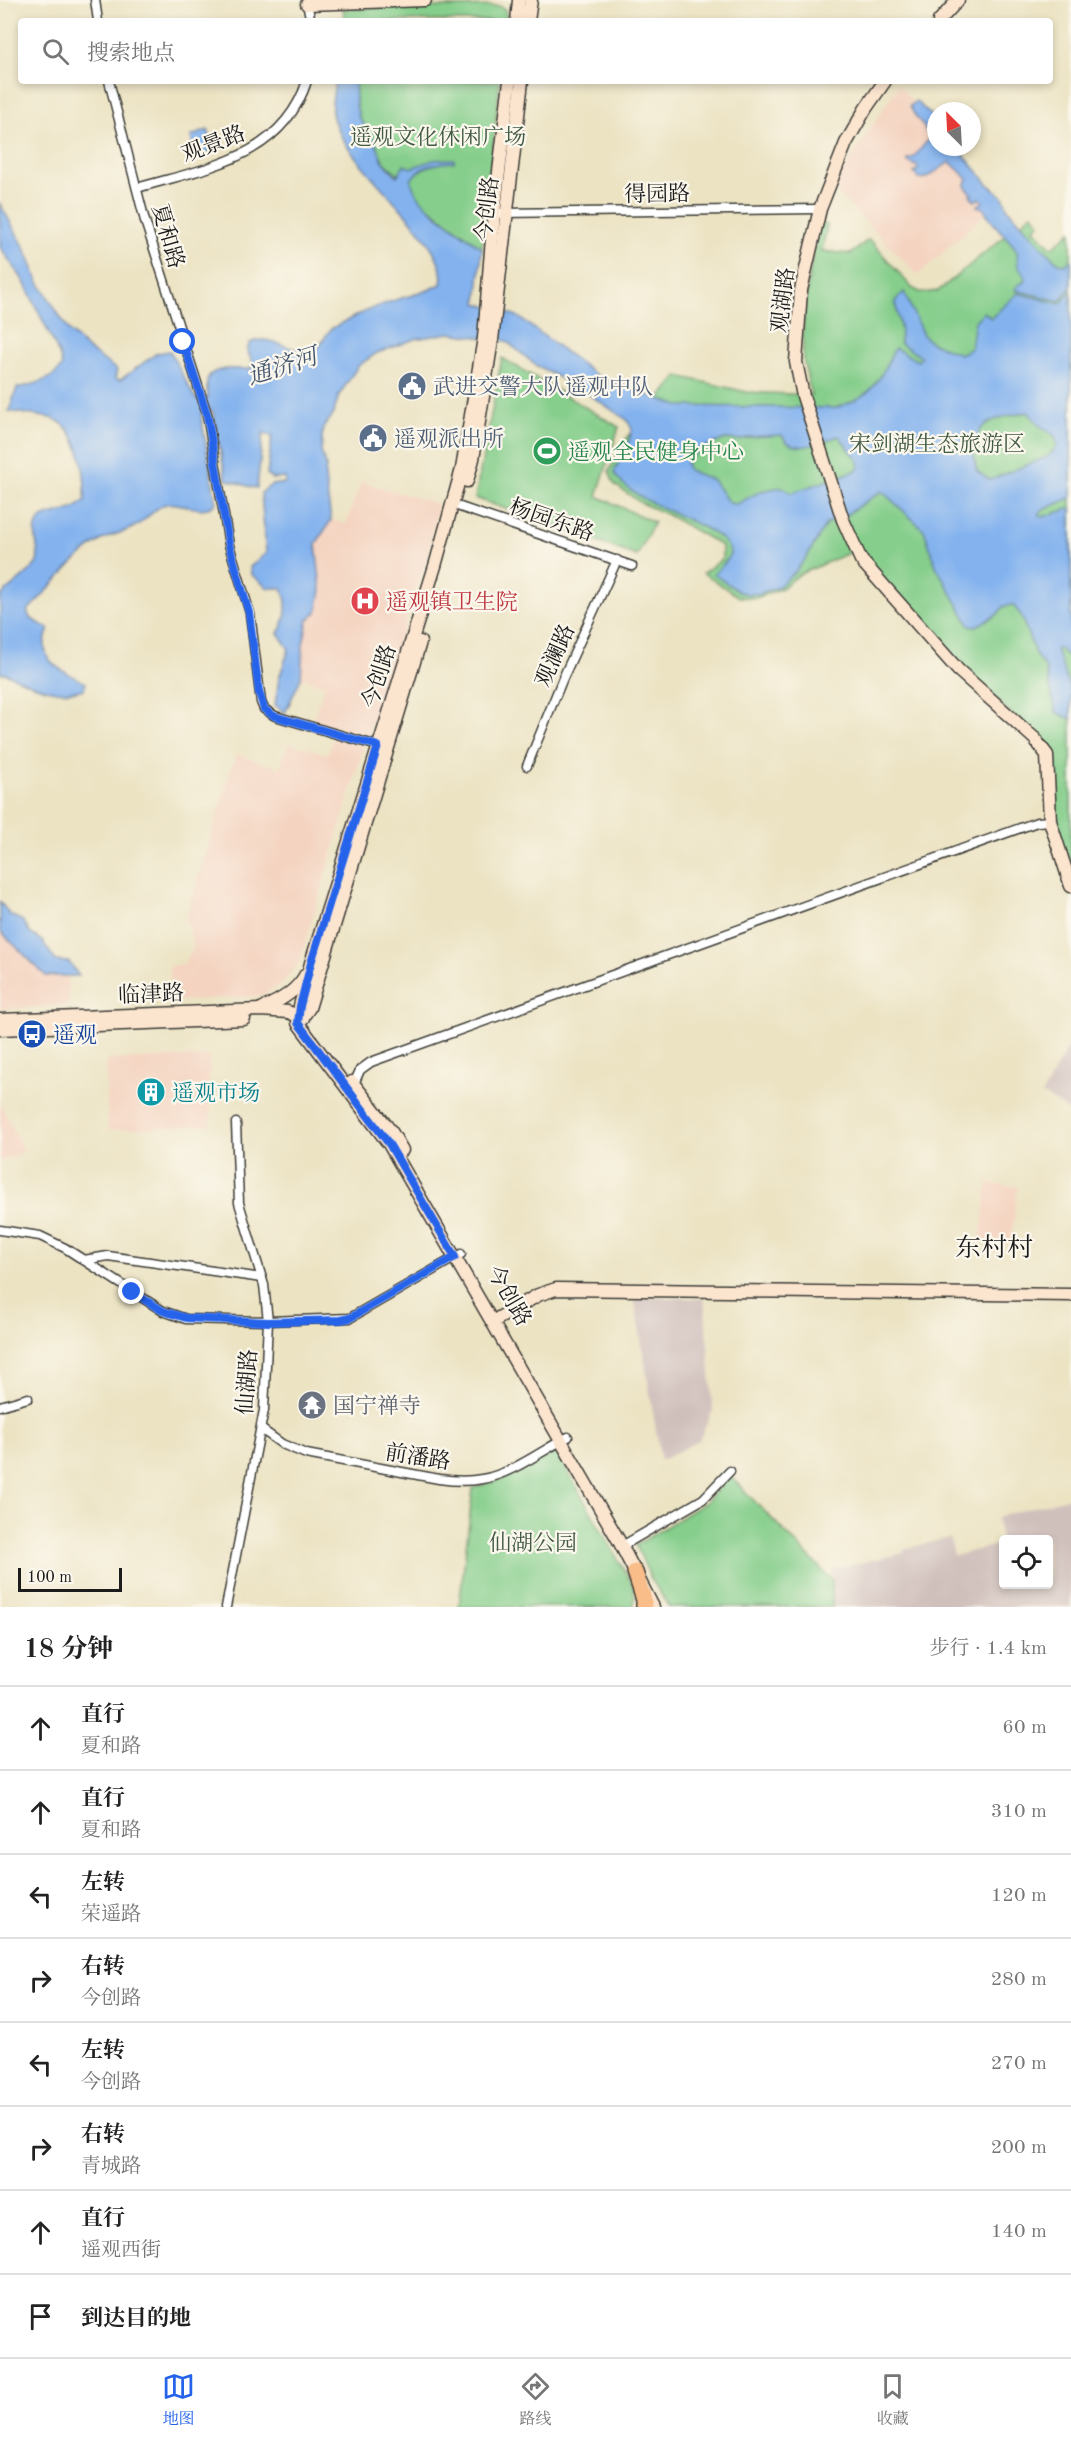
<!DOCTYPE html>
<html lang="zh">
<head>
<meta charset="utf-8">
<style>
	body { margin:0; font-family:"Old Standard TT","Noto Serif SC",serif; background:#f2f2f2; color:#222 }
	.controls { position:absolute; right:18px; bottom:18px; display:grid; overflow:hidden; border-radius:6px; box-shadow:0 3px 9px #0003 }
	.controls button { width:54px; height:54px; display:grid; place-items:center; padding:0; border:0; border-bottom:2px solid #e0e0e0; background:#fff; color:#222; font:30px sans-serif }
	.compass { position:absolute; left:927px; top:102px; width:54px; height:54px; border-radius:50%; background:#fff; box-shadow:0 3px 9px #0003; rotate:336deg }
	.scale { position:absolute; left:18px; bottom:15px; width:104px; box-sizing:border-box; padding-left:6px; border:3px solid #1c1c1c; border-top:0; font-size:16px; line-height:21px; white-space:nowrap; color:#1c1c1c; -webkit-text-stroke:4px #fbf7ec; paint-order:stroke }
	.stop { position:absolute; width:18px; height:18px; margin:-14px; border:4px solid #2563eb; border-radius:50%; background:#fff }
	.stop.end { background:#2563eb; border-color:#fff; box-shadow:0 2px 6px #0008 }
	.list { margin:0; padding:0; list-style:none }
	h2 { display:flex; justify-content:space-between; align-items:center; height:78px; margin:0; padding:0 24px; font-size:26px }
	h2 small { font-size:20px; font-weight:400; color:#767676 }
	.list li { display:grid; grid-template-columns:39px 1fr auto; gap:18px; align-items:center; box-sizing:border-box; height:84px; padding:0 24px; border-top:2px solid #e0e0e0 }
	.list b { display:block; font-size:22px; white-space:nowrap }
	.list p { margin:0; font-size:20px; white-space:nowrap; color:#767676 }
	.list em { font-size:20px; font-style:normal; color:#767676 }
	.icon { flex:none; width:33px; height:33px; fill:none; stroke:currentColor; stroke-width:2; stroke-linecap:round; stroke-linejoin:round }
	.map { position:relative; flex:none; width:1071px; height:1607px; overflow:hidden }
	.search { position:absolute; background:#fff; box-shadow:0 3px 9px #0003; left:18px; right:18px; top:18px; height:66px; display:flex; align-items:center; gap:15px; box-sizing:border-box; padding:0 21px; border-radius:6px; color:#767676; font-size:22px }
	.sheet { height:750px; background:#fff }
	nav { display:flex; justify-content:space-around; align-items:center; box-sizing:border-box; height:84px; border-top:2px solid #e0e0e0; background:#fff; font-size:16px; color:#767676 }
	nav a { display:grid; justify-items:center; gap:3px }
	nav .on { color:#2563eb }
	.map>svg:first-child { display:block }
</style>
</head>
<body>
<div class="map">
<svg width="1071" height="1607" viewBox="0 0 1071 1607">
	<rect width="100%" height="100%" fill="#fbf7ec"/>
	<filter id="ink" filterUnits="userSpaceOnUse"><feTurbulence type="fractalNoise" baseFrequency=".0167" numOctaves="2"/><feDisplacementMap in="SourceGraphic" scale="12" xChannelSelector="R" yChannelSelector="G"/><feConvolveMatrix kernelMatrix="1 2 1 2 8 2 1 2 1" color-interpolation-filters="sRGB"/></filter>
	<filter id="wash" filterUnits="userSpaceOnUse"><feTurbulence type="fractalNoise" baseFrequency=".008" numOctaves="4" result="noise"/><feDisplacementMap in="SourceGraphic" scale="24" xChannelSelector="R" yChannelSelector="G"/><feGaussianBlur stdDeviation="1.35" result="paint"/><feColorMatrix in="noise" values="0 0 0 0 0 0 0 0 0 0 0 0 0 0 0 0 0 1.4 0 .05"/><feComposite in="paint" operator="in"/></filter>
	<g filter="url(#wash)">
		<rect width="100%" height="100%" fill="#ece3c3"/>
		<g fill="#f4d3c0">
			<path d="M899,85L936,132V147H948L996,204L918,275L837,193V181Z"/>
			<path d="M361,482L439,504L429,551L368,736L312,722L325,685L301,678L303,644L308,620L317,612L321,590L316,544L331,520L346,524Z"/>
			<path d="M334,737L364,746L299,963L281,984L261,996L171,1001L169,966L184,964L194,947L186,918L236,754L279,768L289,743L328,754Z"/>
			<path d="M0,931L46,975H68L69,1005L0,1009Z"/>
			<path d="M209,1056L211,1125L108,1130L106,1060Z"/>
			<path d="M0,1104L25,1152L0,1161Z"/>
			<path d="M988,1183L1018,1187L1010,1244L980,1240Z"/>
		</g>
		<g fill="#d0c0bc" fill-rule="evenodd">
			<path d="M1071,1042V1112L1042,1094Z"/>
			<path d="M634,1297L704,1298L713,1410L699,1440L661,1461Z"/>
			<path d="M1071,1497V1607H832V1569L904,1553V1549L950,1538L954,1556L1001,1544L997,1517ZM1004,1540H1048V1584H1004Z"/>
		</g>
		<g fill="#85ce8b" stroke="#507554" stroke-width="1.5">
			<path d="M499,6L505,9L507,21H345L343,9Z"/>
			<path d="M355,81H500L482,248L422,202L412,186L383,161L373,137L359,118L356,104Z"/>
			<path d="M1032,214L1040,223L1034,229L1052,248L1071,231V876L1055,832L1052,753L962,667L856,550L800,574L782,588L756,598L739,597L703,573L722,559V546L668,515L641,503L614,484L609,471L627,437L678,376L747,392L811,395C809,384 806,373 804,363C799,317 811,268 819,223L827,225L822,251L851,254L868,240L872,242L912,288L922,293L938,291Z"/>
			<path d="M502,358L619,427L597,496L654,522L637,556L475,498Z"/>
			<path d="M556,1451L632,1584L635,1598L633,1607H459L473,1488L507,1477Z"/>
			<path d="M730,1476L832,1580V1607H669L650,1577L636,1545L706,1502Z"/>
		</g>
		<g fill="#83b2ee" stroke="#506785" stroke-width="1.5" fill-rule="evenodd">
			<path d="M335,81H355L356,104L359,118L373,137L383,161L397,176L404,165L411,168L434,160L454,159V162C438,163 420,165 411,180C415,206 462,232 482,248L477,303L517,316L599,377L679,406L836,408C876,394 877,383 895,348L918,361L921,357L900,343L901,332L895,301L904,292L923,335L930,342L960,354L971,348L975,321L984,312L991,318L1018,293L1060,304L1071,292V498L1043,510L1039,514L1043,517L1071,508V652L1066,655L1059,648L1056,649L1071,692V719L1056,712L1045,667L1036,656L1021,615L1013,605L1004,606L998,614L975,627L970,626L936,566L924,530L882,491L844,516L826,524L808,555L795,572L778,587L759,594H748L739,592L714,574C719,568 730,560 730,552C727,524 630,507 614,472L629,441L632,429L627,420L582,390L537,366L506,341L449,333L415,339L377,353L358,366L339,395L333,415L323,428L321,452L326,465L325,478L331,520L316,544L321,590L317,612L308,620L303,644L301,678L285,713L275,705L279,678L289,649L278,633C287,620 289,603 282,588H268L251,574L250,567L266,553L261,493L271,485L285,483V478L272,479L267,475L272,436L263,433L257,488C245,487 238,481 226,480L213,412L207,408L202,410L201,416L216,503C201,518 180,498 163,505C153,510 144,522 134,527C123,533 110,535 100,541C71,560 52,588 27,611L30,618L49,629C34,662 62,670 86,683L84,689C57,698 30,684 5,673L0,674V599L2,595C10,587 34,570 37,562C41,549 30,532 39,521C49,510 71,516 85,500C86,475 81,427 51,418C38,415 23,414 9,411L17,388C32,385 54,380 62,366L59,354L23,280L0,247V204L25,248L38,281L69,331L88,349L117,370L115,379L120,380L157,353L170,351L194,396L198,400L208,397C208,392 205,383 208,378C213,366 238,369 250,369L253,364L247,350L250,343C269,333 289,352 308,351C322,350 322,339 330,330C333,327 339,325 342,323C360,313 382,304 402,298C416,294 428,292 441,284C451,236 343,169 332,113C331,103 334,91 335,81ZM1028,412L1040,426L1055,436L1057,446L1049,456L990,480L977,471C965,424 989,419 1028,412ZM782,435C793,457 821,442 839,436L858,460L860,466L855,471L791,493L782,487L761,491L737,504L729,503L713,480L688,470L686,462L700,449L725,439L739,440L751,437Z"/>
			<path d="M916,101L936,120V147H957L989,185L1003,197L1008,209L1045,250L1057,262L1065,265L1071,260V288L1059,301L1015,290L1018,285L1024,282L1025,277L1018,266L1017,252L1014,246L994,224L983,208L977,206L983,202L980,198L975,201L970,195L972,194L965,186L968,179L950,162L926,178L919,179L914,173L918,169L917,166L908,162L907,160L913,158L929,139C927,125 914,119 910,106Z"/>
			<path d="M208,130L215,150L195,157L191,136Z"/>
			<path d="M0,902L10,915L23,921L30,933L42,941L56,961L69,962L79,976H46L0,931Z"/>
		</g>
	</g>
	<g filter="url(#ink)">
		<g fill="none" stroke-linecap="round" stroke-linejoin="round">
			<g stroke="#3b3a35" stroke-width="11">
				<g id="street">
					<path d="M95,0L98,21"/>
					<path d="M307,4L311,21"/>
					<path d="M109,81L145,221L207,414L229,545L250,613L261,702L264,709L275,716L378,746"/>
					<path d="M137,188C204,168 282,159 307,81"/>
					<path d="M494,213L820,209"/>
					<path d="M460,507L632,566"/>
					<path d="M527,766L563,678L617,560"/>
					<path d="M354,1084L360,1070L371,1062L1037,822L1050,821"/>
					<path d="M0,1230L40,1236L65,1248L163,1311L186,1319L268,1321L350,1318L461,1254"/>
					<path d="M84,1260L108,1256L262,1278"/>
					<path d="M0,1406L28,1398"/>
					<path d="M261,1429L282,1444L306,1454L439,1479C453,1481 468,1482 482,1479C510,1475 543,1450 568,1437"/>
					<path d="M622,1546L703,1499L730,1471"/>
					<path d="M226,1607L264,1410L268,1321L264,1285L239,1203L236,1123"/>
				</g>
			</g>
			<g stroke="#3b3a35" stroke-width="15">
				<g id="secondary">
					<path d="M307,4L425,0"/>
					<path d="M517,21L519,0"/>
					<path d="M528,21L531,0"/>
					<path d="M939,21L958,0"/>
					<path d="M510,81L494,213L484,338L462,469L435,566L311,963L300,1006L298,1023L389,1144L619,1541L653,1607"/>
					<path d="M885,81L866,108L846,143L820,209L801,290L796,362L803,396L843,520L861,560L958,670L1035,739L1047,755L1050,821L1071,886"/>
					<path d="M467,481L473,459L492,340L522,81"/>
					<path d="M261,1009C278,1002 297,992 306,974"/>
					<path d="M0,1020L261,1010L288,1012L303,1018"/>
					<path d="M299,1022L309,1008L420,642"/>
					<path d="M0,1029L244,1019"/>
					<path d="M352,1082L392,1133L402,1150"/>
					<path d="M499,1318L538,1295L556,1289L1071,1295"/>
				</g>
			</g>
			<g stroke="#3b3a35" stroke-width="18">
				<path id="highway" d="M635,1572L644,1600V1607"/>
			</g>
			<use href="#street" stroke="#fff" stroke-width="8"/>
			<use href="#secondary" stroke="#fce5cf" stroke-width="12"/>
			<use href="#highway" stroke="#f8bd88" stroke-width="15"/>
		</g>
	</g>
	<g fill="none" stroke-linecap="round" stroke-linejoin="round" filter="url(#ink)">
		<path stroke="#2563eb" stroke-width="8" d="M132,1292L163,1311L186,1318L268,1322L340,1320L350,1318L455,1257L389,1144L298,1023L300,1006L311,963L378,746L274,716L264,709L259,692L249,613L229,545L207,414L183,342"/>
	</g>
	<defs>
		<g id="civic-disc" transform="scale(1.5)"><circle r="9.5" fill="#5c6f8a" stroke="#fbf7ec"/><path d="M-.6-6.5H3V-4.5H.6V-3L4-1V1h2V6H-6V1h2V-1L-.6-3ZM-1.2 2.5V6h2.4V2.5Z" fill="#fff"/></g>
		<g id="stadium-disc" transform="scale(1.5)"><circle r="9.5" fill="#2e9e5b" stroke="#fbf7ec"/><path d="M0-5a6.5 5 0 1 0 0 10a6.5 5 0 1 0 0-10ZM-3.5-1.8h7v3.6h-7Z" fill="#fff"/></g>
		<g id="hospital-disc" transform="scale(1.5)"><circle r="9.5" fill="#e0444e" stroke="#fbf7ec"/><path d="M-5-5h3v3.5h4V-5h3V5h-3V1.5h-4V5h-3Z" fill="#fff"/></g>
		<g id="bus-disc" transform="scale(1.5)"><circle r="9.5" fill="#1a4fb4" stroke="#fbf7ec"/><path d="M-5-6H5V4H4V6H2V4H-2V6H-4V4H-5ZM-3.5-4V0h7V-4ZM-3.5 1.2v1.5H-2V1.2ZM2 1.2v1.5H3.5V1.2Z" fill="#fff"/></g>
		<g id="building-disc" transform="scale(1.5)"><circle r="9.5" fill="#0f9aa8" stroke="#fbf7ec"/><path d="M-4-6H4V6H1V3H-1V6H-4ZM-2.5-4.3h1.7v1.8h-1.7ZM.8-4.3h1.7v1.8H.8ZM-2.5-1h1.7V.8h-1.7ZM.8-1h1.7V.8H.8Z" fill="#fff"/></g>
		<g id="temple-disc" transform="scale(1.5)"><circle r="9.5" fill="#6b7280" stroke="#fbf7ec"/><path d="M0-6L5-2H3V0L6.5 2.5H4V6H1.5V3h-3V6H-4V2.5H-6.5L-3 0V-2H-5Z" fill="#fff"/></g>
	</defs>
	<g fill-rule="evenodd">
		<use href="#civic-disc" x="412" y="386"/>
		<use href="#civic-disc" x="373" y="438"/>
		<use href="#stadium-disc" x="547" y="451"/>
		<use href="#hospital-disc" x="365" y="601"/>
		<use href="#bus-disc" x="32" y="1034"/>
		<use href="#building-disc" x="151" y="1092"/>
		<use href="#temple-disc" x="312" y="1405"/>
	</g>
	<g text-anchor="middle" stroke-width="4.5" stroke-linejoin="round" paint-order="stroke">
		<g font-size="22" fill="#415a43" stroke="#fbf7ec">
			<text x="438" y="144">遥观文化休闲广场</text>
			<text x="937" y="451">宋剑湖生态旅游区</text>
			<text x="533" y="1550">仙湖公园</text>
		</g>
		<g font-size="22" fill="#1c1c1c" stroke="#fbf7ec">
			<text transform="translate(213 143) rotate(-21)" y="8">观景路</text>
			<text transform="translate(657 193) rotate(-1)" y="8">得园路</text>
			<text transform="translate(486 209) rotate(-83)" y="8">今创路</text>
			<text transform="translate(169 236) rotate(74)" y="8">夏和路</text>
			<text transform="translate(782 300) rotate(-83)" y="8">观湖路</text>
			<text transform="translate(552 519) rotate(19)" y="8">杨园东路</text>
			<text transform="translate(554 655) rotate(-66)" y="8">观澜路</text>
			<text transform="translate(378 676) rotate(-72)" y="8">今创路</text>
			<text transform="translate(151 993) rotate(-2)" y="8">临津路</text>
			<text transform="translate(510 1295) rotate(60)" y="8">今创路</text>
			<text transform="translate(246 1382) rotate(-86)" y="8">仙湖路</text>
			<text transform="translate(418 1456) rotate(9)" y="8">前潘路</text>
		</g>
		<g font-size="22" fill="#4e5e75" stroke="#fbf7ec" text-anchor="start">
			<text x="433" y="394">武进交警大队遥观中队</text>
			<text x="394" y="446">遥观派出所</text>
		</g>
		<g font-size="22" fill="#27864d" stroke="#fbf7ec" text-anchor="start">
			<text x="568" y="459">遥观全民健身中心</text>
		</g>
		<g font-size="22" fill="#be3a42" stroke="#fbf7ec" text-anchor="start">
			<text x="386" y="609">遥观镇卫生院</text>
		</g>
		<g font-size="22" fill="#164399" stroke="#fbf7ec" text-anchor="start">
			<text x="53" y="1042">遥观</text>
		</g>
		<g font-size="22" fill="#0d838f" stroke="#fbf7ec" text-anchor="start">
			<text x="172" y="1100">遥观市场</text>
		</g>
		<g font-size="22" fill="#5b616d" stroke="#fbf7ec" text-anchor="start">
			<text x="333" y="1413">国宁禅寺</text>
		</g>
		<g font-size="24" font-style="italic" fill="#455870" stroke="#fbf7ec">
			<text transform="translate(282 366) rotate(-18)" y="8">通济河</text>
		</g>
		<g font-size="26" fill="#1c1c1c" stroke="#fbf7ec">
			<text x="994" y="1256">东村村</text>
		</g>
	</g>
</svg>
<div class="controls">
<button><svg class="icon" aria-label="locate" viewBox="0 0 24 24"><circle cx="12" cy="12" r="6"/><path d="M12 2v4M12 18v4M2 12h4M18 12h4"/></svg></button>
</div>
<svg class="compass" viewBox="-18 -18 36 36"><path d="M0-13l5 13h-10z" fill="#e53935"/><path d="M0 13l5-13h-10z" fill="#767676"/></svg>
<div class="scale">100 m</div>
<div class="stop" style="left:183px;top:342px"></div>
<div class="stop end" style="left:132px;top:1292px"></div>
<div class="search"><svg class="icon" aria-label="search" viewBox="0 0 24 24"><circle cx="10" cy="10" r="6"/><path d="M15 15l6 6"/></svg>搜索地点</div>
</div>
<section class="sheet">
<h2>18 分钟<small>步行 · 1.4 km</small></h2>
<ul class="list">
<li><svg class="icon" aria-label="ahead" viewBox="0 0 24 24"><path d="M12 20V5M6 11l6-6 6 6"/></svg><div><b>直行</b><p>夏和路</p></div><em>60 m</em></li>
<li><svg class="icon" aria-label="ahead" viewBox="0 0 24 24"><path d="M12 20V5M6 11l6-6 6 6"/></svg><div><b>直行</b><p>夏和路</p></div><em>310 m</em></li>
<li><svg class="icon" aria-label="left" viewBox="0 0 24 24"><path d="M17 20v-9H6M10 6l-5 5 5 5"/></svg><div><b>左转</b><p>荣遥路</p></div><em>120 m</em></li>
<li><svg class="icon" aria-label="right" viewBox="0 0 24 24"><path d="M7 20v-9h11M14 6l5 5-5 5"/></svg><div><b>右转</b><p>今创路</p></div><em>280 m</em></li>
<li><svg class="icon" aria-label="left" viewBox="0 0 24 24"><path d="M17 20v-9H6M10 6l-5 5 5 5"/></svg><div><b>左转</b><p>今创路</p></div><em>270 m</em></li>
<li><svg class="icon" aria-label="right" viewBox="0 0 24 24"><path d="M7 20v-9h11M14 6l5 5-5 5"/></svg><div><b>右转</b><p>青城路</p></div><em>200 m</em></li>
<li><svg class="icon" aria-label="ahead" viewBox="0 0 24 24"><path d="M12 20V5M6 11l6-6 6 6"/></svg><div><b>直行</b><p>遥观西街</p></div><em>140 m</em></li>
<li><svg class="icon" aria-label="arrive" viewBox="0 0 24 24"><path d="M6 21V4h12l-3 4 3 4H6"/></svg><div><b>到达目的地</b></div></li>
</ul>
</section>
<nav>
<a class="on"><svg class="icon" aria-label="map" viewBox="0 0 24 24"><path d="M3 6l6-2 6 2 6-2v14l-6 2-6-2-6 2zM9 4v14M15 6v14"/></svg>地图</a>
<a><svg class="icon" aria-label="directions" viewBox="0 0 24 24"><path d="M12 3l9 9-9 9-9-9zM9 14v-3h6M13 9l2 2-2 2"/></svg>路线</a>
<a><svg class="icon" aria-label="saved" viewBox="0 0 24 24"><path d="M7 4h10v16l-5-4-5 4z"/></svg>收藏</a>
</nav>
</body>
</html>
